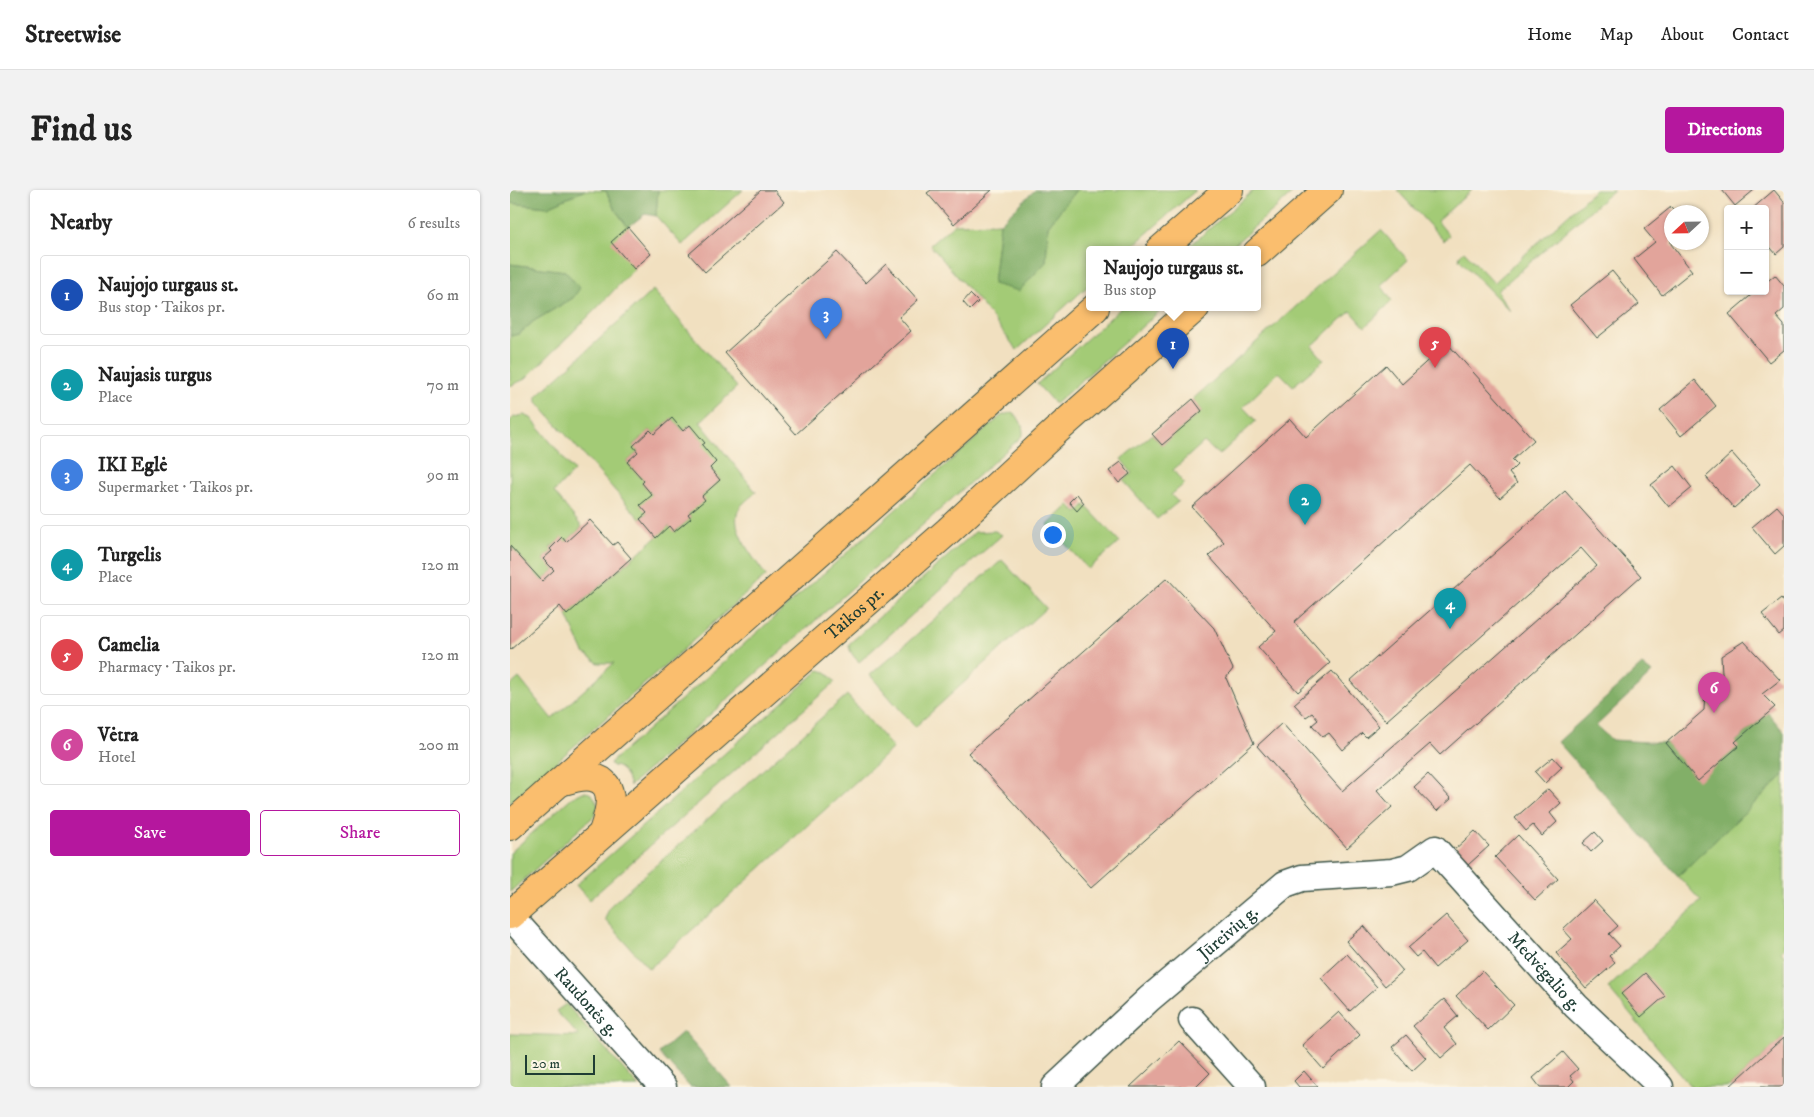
<!DOCTYPE html>
<html lang="en">
<head>
<meta charset="utf-8">
<style>
	body { margin:0; font-family:"IM FELL DW Pica",serif; background:#f2f2f2; color:#222 }
	.controls { position:absolute; right:15px; top:15px; display:grid; overflow:hidden; border-radius:5px; box-shadow:0 1px 4px #0004 }
	.controls button { width:45px; height:45px; display:grid; place-items:center; padding:0; border:0; border-bottom:1px solid #e0e0e0; background:#fff; color:#222; font:25px sans-serif }
	.compass { position:absolute; left:1154px; top:15px; width:45px; height:45px; border-radius:50%; background:#fff; box-shadow:0 1px 4px #0004; rotate:248deg }
	.scale { position:absolute; left:15px; bottom:12px; width:70px; box-sizing:border-box; padding-left:5px; border:2px solid #1f3d34; border-top:0; font-size:14px; line-height:18px; white-space:nowrap; color:#1f3d34; -webkit-text-stroke:4px #fcf5e5; paint-order:stroke }
	.you { position:absolute; left:542px; top:344px; width:18px; height:18px; margin:-12px; border:4px solid #fff; border-radius:50%; background:#1a73e8; box-shadow:0 0 0 8px #1a73e833 }
	.badge { display:grid; place-items:center; width:32px; height:32px; border-radius:50%; background:#b5179e; color:#fff; font-size:16px; font-weight:700 }
	.pin { position:absolute; translate:-50% -41px; filter:drop-shadow(0 1px 2px #0008) }
	.pin::after { content:''; position:absolute; top:26px; width:18px; height:15px; background:inherit; clip-path:polygon(0 0,100% 0,50% 100%) }
	.popup { position:absolute; left:576px; top:56px; width:175px; height:65px; box-sizing:border-box; display:grid; place-content:center; border-radius:5px; background:#fff; filter:drop-shadow(0 1px 4px #0005); font-size:16px; white-space:nowrap; color:#767676 }
	.popup b { font-size:19px; color:#222 }
	.popup::after { content:''; position:absolute; left:50%; top:100%; margin-left:-10px; border:10px solid transparent; border-top-color:#fff }
	.list { margin:0; padding:0; list-style:none }
	h2 { display:flex; justify-content:space-between; align-items:center; height:65px; margin:0; padding:0 20px; font-size:21px }
	h2 small { font-size:16px; font-weight:400; color:#767676 }
	.list li { display:grid; grid-template-columns:32px 1fr auto; gap:15px; align-items:center; box-sizing:border-box; height:80px; margin:0 10px 10px; padding:0 10px; border:1px solid #e0e0e0; border-radius:5px }
	.list b { display:block; font-size:19px; white-space:nowrap }
	.list p { margin:0; font-size:16px; white-space:nowrap; color:#767676 }
	.list em { font-size:16px; font-style:normal; color:#767676 }
	.actions { display:flex; gap:10px; padding:15px 20px }
	.actions a { flex:1; padding:11px 0; border:1px solid #b5179e; border-radius:5px; text-align:center; font-size:18px; color:#b5179e }
	.actions .main { background:#b5179e; color:#fff }
	.map { position:relative; flex:none; width:1274px; height:897px; overflow:hidden; border-radius:5px }
	header { display:flex; align-items:center; gap:30px; box-sizing:border-box; height:70px; padding:0 25px; background:#fff; border-bottom:1px solid #e0e0e0 }
	header strong { font-size:24px }
	nav { display:flex; gap:28px; margin-inline-start:auto; font-size:18px }
	.intro { display:flex; align-items:center; justify-content:space-between; box-sizing:border-box; height:120px; padding:0 30px }
	h1 { margin:0; font-size:35px }
	.button { padding:12px 22px; border-radius:5px; background:#b5179e; color:#fff; font-size:18px; font-weight:700 }
	main { display:flex; gap:30px; padding:0 30px }
	aside { flex:1; background:#fff; border-radius:5px; box-shadow:0 1px 4px #0004 }
	.map>svg:first-child { display:block }
</style>
</head>
<body>
<header>
<strong>Streetwise</strong>
<nav><a>Home</a><a>Map</a><a>About</a><a>Contact</a></nav>
</header>
<div class="intro"><h1>Find us</h1><a class="button">Directions</a></div>
<main>
<aside>
<h2>Nearby<small>6 results</small></h2>
<ul class="list">
<li><span class="badge" style="background:#1a4fb4">1</span><div><b>Naujojo turgaus st.</b><p>Bus stop · Taikos pr.</p></div><em>60 m</em></li>
<li><span class="badge" style="background:#0f9aa8">2</span><div><b>Naujasis turgus</b><p>Place</p></div><em>70 m</em></li>
<li><span class="badge" style="background:#3f7fe0">3</span><div><b>IKI Eglė</b><p>Supermarket · Taikos pr.</p></div><em>90 m</em></li>
<li><span class="badge" style="background:#0f9aa8">4</span><div><b>Turgelis</b><p>Place</p></div><em>120 m</em></li>
<li><span class="badge" style="background:#e0444e">5</span><div><b>Camelia</b><p>Pharmacy · Taikos pr.</p></div><em>120 m</em></li>
<li><span class="badge" style="background:#d1479c">6</span><div><b>Vėtra</b><p>Hotel</p></div><em>200 m</em></li>
</ul>
<div class="actions"><a class="main">Save</a><a>Share</a></div>
</aside>
<div class="map">
<svg width="1274" height="897" viewBox="0 0 1274 897">
	<rect width="100%" height="100%" fill="#fcf5e5"/>
	<filter id="ink" filterUnits="userSpaceOnUse"><feTurbulence type="fractalNoise" baseFrequency=".02" numOctaves="2"/><feDisplacementMap in="SourceGraphic" scale="10" xChannelSelector="R" yChannelSelector="G"/><feConvolveMatrix kernelMatrix="1 2 1 2 8 2 1 2 1" color-interpolation-filters="sRGB"/></filter>
	<filter id="wash" filterUnits="userSpaceOnUse"><feTurbulence type="fractalNoise" baseFrequency=".0096" numOctaves="4" result="noise"/><feDisplacementMap in="SourceGraphic" scale="20" xChannelSelector="R" yChannelSelector="G"/><feGaussianBlur stdDeviation="1.12" result="paint"/><feColorMatrix in="noise" values="0 0 0 0 0 0 0 0 0 0 0 0 0 0 0 0 0 1.4 0 .05"/><feComposite in="paint" operator="in"/></filter>
	<g filter="url(#wash)">
		<rect width="100%" height="100%" fill="#f1e0c0"/>
		<g fill="#a3cb76" stroke="#618455">
			<path d="M75,0L96,1L104,18L118,37L124,79L88,117L15,189L0,196V146L9,144L24,131L63,108L55,81L0,74V13L38,17Z"/>
			<path d="M148,0H233L172,55L146,26Z"/>
			<path d="M566,0H686L618,60H579V95L507,160L473,116L420,55L444,34L490,33L483,94L536,72L538,36Z"/>
			<path d="M744,0H786L718,60H675Z"/>
			<path d="M887,0H962L927,31L939,45L934,51Z"/>
			<path d="M1085,0H1104L987,101L1000,121L949,69L950,65L954,61L984,93Z"/>
			<path d="M871,40L898,70L871,95L882,111L855,137L841,121L802,156L814,170L783,196L769,182L733,217L746,231L709,265L694,252L663,280L674,294L661,305L668,312L647,329L614,291L622,283L611,269L642,244L652,255L692,221L683,209Z"/>
			<path d="M143,100L227,197L190,232L246,302C241,307 232,313 229,319C218,339 246,370 256,386L0,613V496L9,488L42,529L104,473H88L74,463L57,425L159,336L165,342L181,328L178,324L194,310L192,306L210,290L200,278L192,255L194,253L180,235L173,241L162,228L144,244L140,240L123,255L128,262L117,272L134,291L132,293L142,305L137,323L130,329L27,212V206Z"/>
			<path d="M611,118H653L545,214L527,194Z"/>
			<path d="M502,222C510,228 513,235 513,244L509,249L120,596C117,587 113,575 102,576L100,573L491,226Z"/>
			<path d="M14,225L21,228L64,281L44,302L72,337L56,352L52,348L40,358L42,361L33,369L44,380L32,391L0,356V231L4,227Z"/>
			<path d="M559,315L567,323L575,315L610,352L578,379L538,335Z"/>
			<path d="M485,341L492,345L349,472C343,466 339,461 339,454L465,342Z"/>
			<path d="M492,370L536,418L405,537L360,485Z"/>
			<path d="M309,480L316,482L325,492L79,710L66,695Z"/>
			<path d="M337,505L383,558L139,779L95,729L100,716Z"/>
			<path d="M1274,585V758L1271,762L1274,766V847L1219,897H1181L1098,798L1191,711L1168,686Z"/>
			<path d="M73,602C83,602 85,608 88,616L84,626L0,702V663L61,608Z"/>
			<path d="M56,814L129,897H0V844L69,846L46,821Z"/>
		</g>
		<g fill="#82af67" stroke="#50764e">
			<path d="M0,0H75L38,17L0,13Z"/>
			<path d="M91,0H148L146,26L135,24L118,37L104,18L96,1Z"/>
			<path d="M525,0H566L538,36L536,72L509,101L483,94L490,33Z"/>
			<path d="M0,74L55,81L70,98L63,108L24,131L9,144L0,146Z"/>
			<path d="M1132,475L1142,483L1086,536L1102,550L1156,553L1225,552L1258,523L1274,542V585L1168,686L1048,552Z"/>
			<path d="M173,842L222,897H180L149,863Z"/>
		</g>
		<g id="blocks">
			<g fill="#e2a49b">
				<path d="M251,0H264L274,12L195,82L179,64Z"/>
				<path d="M421,0H482L444,34L417,3Z"/>
				<path d="M1212,0H1244L1225,16Z"/>
				<path d="M1264,0L1274,12V57L1266,64L1255,51V19H1242Z"/>
				<path d="M1161,17L1166,22H1162L1161,54L1182,81L1152,105L1124,69L1145,52L1134,39Z"/>
				<path d="M118,37L141,64L124,79L101,52Z"/>
				<path d="M327,62L356,93L376,74L408,110L389,127L401,141L286,244L215,163Z"/>
				<path d="M1102,81L1129,114L1087,148L1060,115Z"/>
				<path d="M1265,85L1274,96V119L1266,126L1274,135V160L1259,172L1219,124L1246,101H1255V93Z"/>
				<path d="M460,104L468,112L460,120L453,112Z"/>
				<path d="M937,153L1024,250L1002,270L1007,275L999,283L1007,293L990,308L960,275L784,432L820,473L788,502L748,457L766,441L699,366L714,352L682,317L780,229L796,247L876,175L892,194Z"/>
				<path d="M1185,190L1206,216L1171,246L1150,220Z"/>
				<path d="M683,209L692,221L652,255L642,244Z"/>
				<path d="M162,228L173,241L180,235L195,253L192,255L206,272L200,278L210,290L192,306L195,310L178,324L181,328L164,342L159,336L146,348L130,329L137,323L130,315L142,305L132,293L134,291L117,272L128,262L123,256L140,240L144,244Z"/>
				<path d="M1222,263L1250,295L1224,318L1196,287Z"/>
				<path d="M611,272L620,284L609,293L599,281Z"/>
				<path d="M1165,276L1182,298L1159,317L1141,295Z"/>
				<path d="M1055,301L1131,386L930,565L920,554L867,600L882,617L837,658L747,556L772,533L832,601L1087,376L1071,358L876,531L840,491Z"/>
				<path d="M567,304L574,313L567,321L559,312Z"/>
				<path d="M1267,316L1274,324V356L1265,364L1242,337Z"/>
				<path d="M80,330L103,355L107,352L121,368L57,425L50,416L0,460V356L32,391L44,380L33,369L42,361L40,359L52,347L56,352Z"/>
				<path d="M657,388L704,438L723,479L716,488L744,553L581,698L458,563Z"/>
				<path d="M1271,409L1274,413V441L1269,445L1252,424Z"/>
				<path d="M1234,451L1270,490L1252,504L1265,517L1225,552L1229,556L1188,591L1156,553L1194,520L1195,499L1213,501L1211,466Z"/>
				<path d="M822,481L869,536L856,547L852,543L833,560L819,543L813,547L802,535L808,530L802,523L796,527L784,514Z"/>
				<path d="M1043,567L1052,577L1035,593L1025,582Z"/>
				<path d="M918,584L941,609L927,621L904,597Z"/>
				<path d="M1038,599L1051,613L1040,623L1047,632L1032,646L1023,635L1016,641L1005,628Z"/>
				<path d="M965,641L979,656L958,675L944,660Z"/>
				<path d="M1085,642L1093,651L1081,662L1073,653Z"/>
				<path d="M1008,645L1048,689L1025,710L985,667Z"/>
				<path d="M1084,710L1108,736L1099,744L1110,756L1099,766L1105,773L1076,798L1046,763L1062,749L1053,739Z"/>
				<path d="M936,725L958,750L925,778L912,762L906,767L898,758Z"/>
				<path d="M854,736L893,781L875,796L836,751Z"/>
				<path d="M837,764L867,797L840,821L811,788Z"/>
				<path d="M972,781L1004,815L978,840L946,806Z"/>
				<path d="M1135,783L1155,806L1131,827L1111,804Z"/>
				<path d="M934,809L948,826L934,838L947,854L931,868L903,836Z"/>
				<path d="M829,822L850,845L813,879L792,855Z"/>
				<path d="M896,845L916,868L902,881L882,857Z"/>
				<path d="M1274,847V897H1219Z"/>
				<path d="M669,851L700,883L686,897H620Z"/>
				<path d="M1053,862L1068,879L1060,886L1064,891L1058,897H1030L1023,888Z"/>
				<path d="M794,881L808,897H789L784,891Z"/>
			</g>
		</g>
	</g>
	<g filter="url(#ink)">
		<use href="#blocks" fill-opacity="0" stroke="#3e5549" stroke-width="1"/>
		<g fill="none" stroke-linecap="round" stroke-linejoin="round">
			<g stroke="#3e5549" stroke-width="29">
				<g id="minor">
					<path id="s1" d="M0,726L153,897"/>
					<path d="M682,830L742,897"/>
					<path id="s2" d="M545,897L639,809L775,694L792,688L882,682L898,678L925,659L1066,816L1142,888L1150,897"/>
				</g>
			</g>
			<g stroke="#3e5549" stroke-width="30">
				<g id="major">
					<path d="M650,60L719,0"/>
					<path d="M747,63L818,0"/>
					<path d="M50,592C60,589 72,585 82,587C109,593 99,624 93,642"/>
					<path d="M0,636L585,118"/>
					<path id="s3" d="M0,725L438,341L545,242L685,118"/>
				</g>
			</g>
			<use href="#minor" stroke="#fff" stroke-width="26"/>
			<use href="#major" stroke="#fabe6e" stroke-width="28"/>
		</g>
	</g>
	<g text-anchor="middle" stroke-width="4.5" stroke-linejoin="round" paint-order="stroke">
		<g font-size="18" fill="#1f3d34" stroke="#fcf5e5">
			<text dy="6" stroke="none"><textPath href="#s3" startOffset="458">Taikos pr.</textPath></text>
			<text dy="6" stroke="none"><textPath href="#s2" startOffset="232">Jūreivių g.</textPath></text>
			<text dy="6" stroke="none"><textPath href="#s2" startOffset="629">Medvėgalio g.</textPath></text>
			<text dy="6" stroke="none"><textPath href="#s1" startOffset="115">Raudonės g.</textPath></text>
		</g>
	</g>
</svg>
<div class="controls">
<button>+</button>
<button>−</button>
</div>
<svg class="compass" viewBox="-18 -18 36 36"><path d="M0-13l5 13h-10z" fill="#e53935"/><path d="M0 13l5-13h-10z" fill="#767676"/></svg>
<div class="scale">20 m</div>
<div class="you"></div>
<div class="pin badge" style="left:663px;top:179px;background:#1a4fb4">1</div>
<div class="popup"><b>Naujojo turgaus st.</b>Bus stop</div>
<div class="pin badge" style="left:795px;top:335px;background:#0f9aa8">2</div>
<div class="pin badge" style="left:316px;top:149px;background:#3f7fe0">3</div>
<div class="pin badge" style="left:940px;top:439px;background:#0f9aa8">4</div>
<div class="pin badge" style="left:925px;top:178px;background:#e0444e">5</div>
<div class="pin badge" style="left:1204px;top:523px;background:#d1479c">6</div>
</div>
</main>
</body>
</html>
